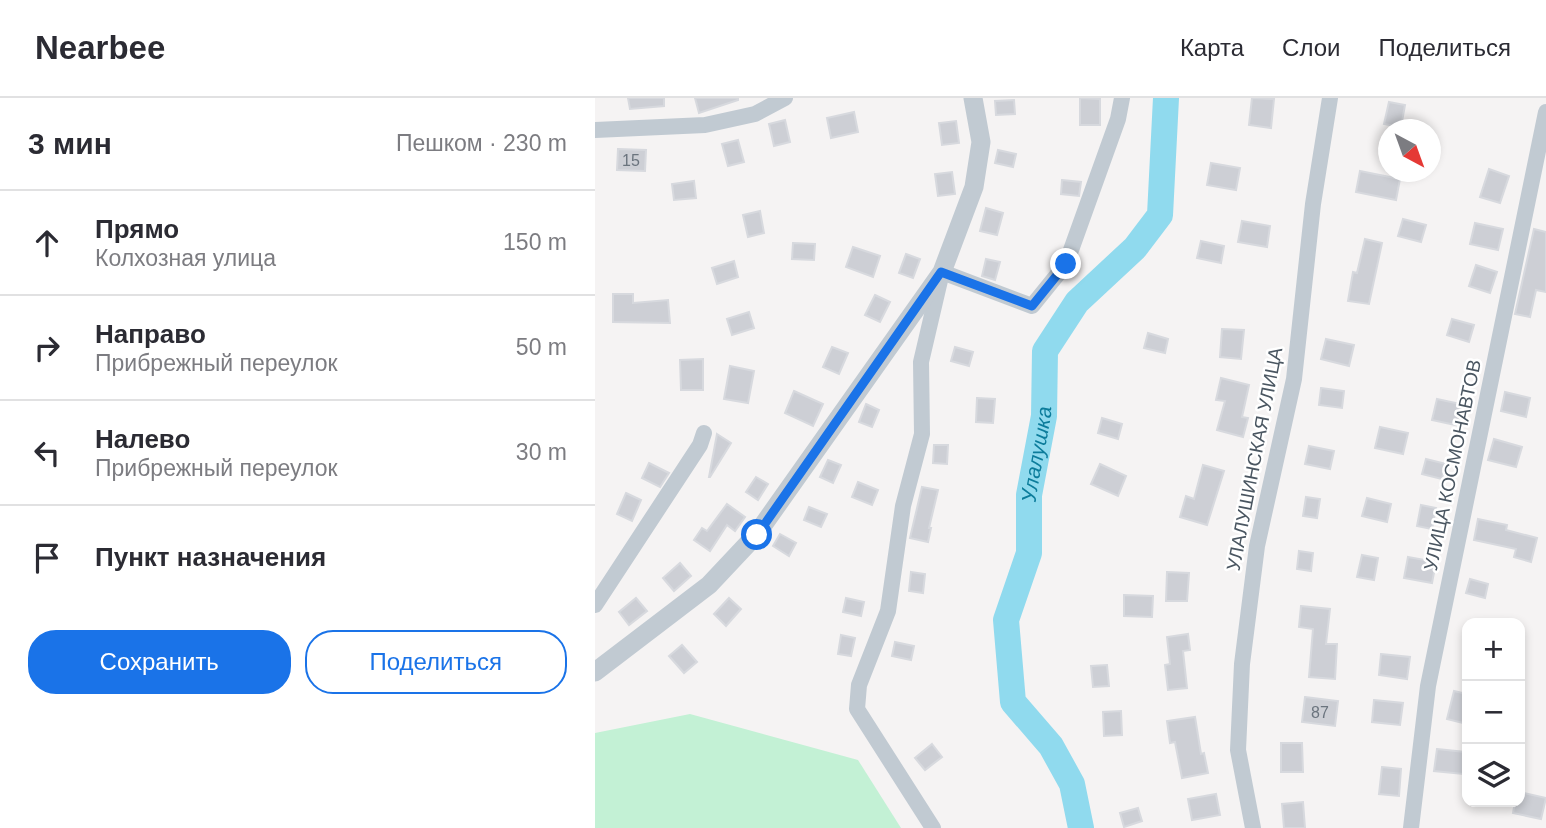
<!DOCTYPE html>
<html lang="ru">
<head>
<meta charset="utf-8">
<style>
	body { margin:0; font-family:Arial,sans-serif; background:#f7f7f7; color:#2b2b33 }
	.controls { position:absolute; right:21px; bottom:21px; display:grid; overflow:hidden; border-radius:14px; box-shadow:0 4px 10px #0003 }
	.controls button { width:63px; height:63px; display:grid; place-items:center; padding:0; border:0; border-bottom:2px solid #e1e1e2; background:#fff; color:#2b2b33; font:35px sans-serif }
	.compass { position:absolute; left:783px; top:21px; width:63px; height:63px; border-radius:50%; background:#fff; box-shadow:0 4px 10px #0003; rotate:139deg }
	.stop { position:absolute; width:21px; height:21px; margin:-16px; border:5px solid #1a73e8; border-radius:50%; background:#fff }
	.stop.end { background:#1a73e8; border-color:#fff; box-shadow:0 2px 7px #0008 }
	.list { margin:0; padding:0; list-style:none }
	h2 { display:flex; justify-content:space-between; align-items:center; height:91px; margin:0; padding:0 28px; font-size:30px }
	h2 small { font-size:23px; font-weight:400; color:#7c7c81 }
	.list li { display:grid; grid-template-columns:46px 1fr auto; gap:21px; align-items:center; box-sizing:border-box; height:105px; padding:0 28px; border-top:2px solid #e1e1e2 }
	.list b { display:block; font-size:26px; white-space:nowrap }
	.list p { margin:0; font-size:23px; white-space:nowrap; color:#7c7c81 }
	.list em { font-size:23px; font-style:normal; color:#7c7c81 }
	.actions { display:flex; gap:14px; padding:21px 28px }
	.actions a { flex:1; padding:16px 0; border:2px solid #1a73e8; border-radius:28px; text-align:center; font-size:24px; color:#1a73e8 }
	.actions .main { background:#1a73e8; color:#fff }
	.icon { flex:none; width:38px; height:38px; fill:none; stroke:currentColor; stroke-width:2; stroke-linecap:round; stroke-linejoin:round }
	.map { position:relative; flex:none; width:951px; height:730px; overflow:hidden }
	header { display:flex; align-items:center; gap:42px; box-sizing:border-box; height:98px; padding:0 35px; background:#fff; border-bottom:2px solid #e1e1e2 }
	header strong { font-size:33px }
	nav { display:flex; gap:38px; margin-inline-start:auto; font-size:24px }
	main { display:flex }
	aside { flex:1; background:#fff }
	.map>svg:first-child { display:block }
</style>
</head>
<body>
<header>
<strong>Nearbee</strong>
<nav><a>Карта</a><a>Слои</a><a>Поделиться</a></nav>
</header>
<main>
<aside>
<h2>3 мин<small>Пешком · 230 m</small></h2>
<ul class="list">
<li><svg class="icon" aria-label="ahead" viewBox="0 0 24 24"><path d="M12 20V5M6 11l6-6 6 6"/></svg><div><b>Прямо</b><p>Колхозная улица</p></div><em>150 m</em></li>
<li><svg class="icon" aria-label="right" viewBox="0 0 24 24"><path d="M7 20v-9h11M14 6l5 5-5 5"/></svg><div><b>Направо</b><p>Прибрежный переулок</p></div><em>50 m</em></li>
<li><svg class="icon" aria-label="left" viewBox="0 0 24 24"><path d="M17 20v-9H6M10 6l-5 5 5 5"/></svg><div><b>Налево</b><p>Прибрежный переулок</p></div><em>30 m</em></li>
<li><svg class="icon" aria-label="arrive" viewBox="0 0 24 24"><path d="M6 21V4h12l-3 4 3 4H6"/></svg><div><b>Пункт назначения</b></div></li>
</ul>
<div class="actions"><a class="main">Сохранить</a><a>Поделиться</a></div>
</aside>
<div class="map">
<svg width="951" height="730" viewBox="0 0 951 730">
	<rect width="100%" height="100%" fill="#f5f3f3"/>
	<path fill="#c3f1d5" d="M95,616L263,662L306,730H0V635Z"/>
	<g fill="none" stroke-linecap="round" stroke-linejoin="round">
		<path stroke="#90daee" stroke-width="26" id="s1" d="M486,730L477,686L456,648L418,604L411,522L434,455V397L449,318L450,253L482,204L540,150L565,117L571,0"/>
	</g>
	<g fill="#cdcfd5" stroke="#d7d9de" stroke-width="2">
		<path d="M33,0H69V8L35,11Z"/>
		<path d="M100,0H143V2L104,15Z"/>
		<path d="M485,0L505,1V27H485Z"/>
		<path d="M657,0L679,1L676,30L654,27Z"/>
		<path d="M419,2L420,16L401,17L400,3Z"/>
		<path d="M794,4L810,7L806,29L789,26Z"/>
		<path d="M259,14L263,34L236,40L232,20Z"/>
		<path d="M190,22L195,44L179,48L174,26Z"/>
		<path d="M361,23L364,45L347,47L344,25Z"/>
		<path d="M143,42L149,64L133,68L127,46Z"/>
		<path d="M23,51L51,52L50,73L22,72Z"/>
		<path d="M403,52L421,56L418,69L400,65Z"/>
		<path d="M616,65L645,70L641,92L612,87Z"/>
		<path d="M894,71L914,78L905,105L885,99Z"/>
		<path d="M765,73L805,81L801,102L761,94Z"/>
		<path d="M357,74L360,96L343,98L340,76Z"/>
		<path d="M467,82L486,84L484,98L466,96Z"/>
		<path d="M99,83L101,100L79,102L77,86Z"/>
		<path d="M391,110L408,115L402,137L385,133Z"/>
		<path d="M165,113L169,135L153,139L148,117Z"/>
		<path d="M808,121L831,127L826,144L803,138Z"/>
		<path d="M647,123L675,128L672,149L643,144Z"/>
		<path d="M880,125L908,131L903,152L875,146Z"/>
		<path d="M939,131L951,134V194L941,192L935,219L920,216Z"/>
		<path d="M770,141L787,145L774,206L753,203L758,174L762,175Z"/>
		<path d="M606,143L629,148L626,165L602,160Z"/>
		<path d="M198,145L220,146L219,162L197,161Z"/>
		<path d="M258,149L285,158L278,179L251,169Z"/>
		<path d="M311,156L325,161L318,180L304,175Z"/>
		<path d="M391,161L405,164L400,182L387,178Z"/>
		<path d="M139,163L143,179L122,186L117,170Z"/>
		<path d="M881,167L902,174L895,195L874,188Z"/>
		<path d="M18,196H38V205L73,202L75,225L18,224Z"/>
		<path d="M280,197L295,204L285,224L270,217Z"/>
		<path d="M154,214L159,230L137,237L132,221Z"/>
		<path d="M857,221L879,227L874,244L852,237Z"/>
		<path d="M627,231L649,232L646,261L625,259Z"/>
		<path d="M553,235L573,241L570,255L549,250Z"/>
		<path d="M731,241L759,247L754,268L726,261Z"/>
		<path d="M237,249L253,255L244,276L228,269Z"/>
		<path d="M360,249L378,254L374,268L356,263Z"/>
		<path d="M108,261V292H86L85,262Z"/>
		<path d="M135,268L159,273L153,305L129,301Z"/>
		<path d="M626,280L654,287L647,319L653,320L648,339L622,332L630,303L621,302Z"/>
		<path d="M726,290L749,293L747,310L724,307Z"/>
		<path d="M199,293L228,306L218,328L190,315Z"/>
		<path d="M910,294L935,300L931,319L906,313Z"/>
		<path d="M382,300L400,301L398,325L381,324Z"/>
		<path d="M842,301L870,307L865,328L837,322Z"/>
		<path d="M271,306L284,312L277,329L264,324Z"/>
		<path d="M507,320L527,326L523,341L503,335Z"/>
		<path d="M785,329L813,335L808,356L780,350Z"/>
		<path d="M122,336L136,345L115,379H114Z"/>
		<path d="M899,341L927,349L921,369L893,362Z"/>
		<path d="M339,347H353L352,366L338,365Z"/>
		<path d="M714,348L739,353L735,371L710,366Z"/>
		<path d="M831,361L851,366L847,381L827,376Z"/>
		<path d="M233,362L246,367L238,385L225,379Z"/>
		<path d="M54,365L74,375L65,389L47,380Z"/>
		<path d="M505,366L531,378L523,398L496,386Z"/>
		<path d="M608,367L629,373L612,427L585,419L591,398L599,401Z"/>
		<path d="M161,379L173,386L163,402L151,394Z"/>
		<path d="M263,384L283,392L277,407L257,399Z"/>
		<path d="M327,389L343,392L334,430H336L333,444L315,440Z"/>
		<path d="M31,395L46,402L37,423L22,416Z"/>
		<path d="M711,399L725,401L722,420L708,418Z"/>
		<path d="M772,400L796,406L792,424L767,418Z"/>
		<path d="M132,406L150,419L140,433L132,427L115,453L99,442L107,430L112,433Z"/>
		<path d="M826,407L841,410L837,431L822,428Z"/>
		<path d="M214,409L232,416L226,429L209,422Z"/>
		<path d="M883,421L912,427L911,432L942,440L936,464L919,459L921,451L879,442Z"/>
		<path d="M185,436L201,445L194,458L178,448Z"/>
		<path d="M704,453L718,455L716,473L702,471Z"/>
		<path d="M767,457L783,460L779,482L762,479Z"/>
		<path d="M813,459L841,464L837,485L809,480Z"/>
		<path d="M85,465L96,478L79,493L68,480Z"/>
		<path d="M316,474L330,476L328,495L314,493Z"/>
		<path d="M572,474L594,475L592,503H571Z"/>
		<path d="M875,481L893,486L890,500L871,495Z"/>
		<path d="M529,497L558,498L557,519L529,518Z"/>
		<path d="M41,500L52,513L34,527L24,514Z"/>
		<path d="M134,500L146,511L131,528L119,516Z"/>
		<path d="M251,500L269,504L266,518L248,514Z"/>
		<path d="M706,508L735,511L731,546H742L740,581L714,579L718,531L704,529Z"/>
		<path d="M593,536L595,552L588,553L592,590L573,592L570,567L575,566L572,539Z"/>
		<path d="M246,537L260,540L256,558L243,556Z"/>
		<path d="M300,544L319,548L316,562L297,558Z"/>
		<path d="M87,547L102,564L89,575L74,558Z"/>
		<path d="M786,556L815,559L812,581L784,577Z"/>
		<path d="M512,567L514,588L498,589L496,568Z"/>
		<path d="M859,593L872,596V626L852,621Z"/>
		<path d="M710,599L743,603L740,628L707,624Z"/>
		<path d="M779,602L808,605L805,627L777,624Z"/>
		<path d="M526,613L527,637L509,638L508,614Z"/>
		<path d="M600,619L606,656L609,655L613,675L587,680L580,644L575,645L572,623Z"/>
		<path d="M686,645H707L708,674H686Z"/>
		<path d="M337,646L347,659L330,672L320,660Z"/>
		<path d="M842,651L870,654L868,676L839,673Z"/>
		<path d="M787,669L806,671L804,698L784,696Z"/>
		<path d="M925,694L951,700L946,721L918,715L920,704H925Z"/>
		<path d="M621,696L625,717L597,722L593,701Z"/>
		<path d="M708,704L710,730H689L687,706Z"/>
		<path d="M543,710L547,723L529,729L525,715Z"/>
	</g>
	<g fill="none" stroke-linecap="round" stroke-linejoin="round">
		<g stroke="#c1cad2" stroke-width="16">
			<path d="M0,32L110,27L160,16L190,0"/>
			<path d="M0,507L105,347L109,335"/>
			<path d="M338,730L262,611L264,587L293,513L308,408L327,336L326,264L347,174L437,208L471,166L523,21L527,0"/>
			<path d="M658,730L643,652L647,566L662,448L699,281L718,106L735,0"/>
			<path d="M816,730L833,588L951,14"/>
		</g>
		<path stroke="#c1cad2" stroke-width="19" d="M0,574L114,487L161,437L347,174L379,89L386,44L378,0"/>
	</g>
	<g fill="none" stroke-linecap="round" stroke-linejoin="round">
		<path stroke="#1a73e8" stroke-width="9" d="M162,437L346,174L437,208L471,166"/>
	</g>
	<g text-anchor="middle" stroke-width="5" stroke-linejoin="round" paint-order="stroke">
		<g font-size="16" fill="#6b747e">
			<text x="36" y="68">15</text>
			<text x="725" y="620">87</text>
		</g>
		<g font-size="19" fill="#4a5661" stroke="#fff">
			<text transform="translate(659 361) rotate(-79)" y="7">УЛАЛУШИНСКАЯ УЛИЦА</text>
			<text transform="translate(857 367) rotate(-78)" y="7">УЛИЦА КОСМОНАВТОВ</text>
		</g>
		<g font-size="21" font-style="italic" fill="#0c7c9b" stroke="#fff">
			<text dy="7" stroke="none"><textPath href="#s1" startOffset="399">Улалушка</textPath></text>
		</g>
	</g>
</svg>
<div class="controls">
<button>+</button>
<button>−</button>
<button><svg class="icon" aria-label="layers" viewBox="0 0 24 24"><path d="M12 4l9 5-9 5-9-5zM3 14l9 5 9-5"/></svg></button>
</div>
<svg class="compass" viewBox="-18 -18 36 36"><path d="M0-13l5 13h-10z" fill="#e53935"/><path d="M0 13l5-13h-10z" fill="#7c7c81"/></svg>
<div class="stop" style="left:162px;top:437px"></div>
<div class="stop end" style="left:471px;top:166px"></div>
</div>
</main>
</body>
</html>
